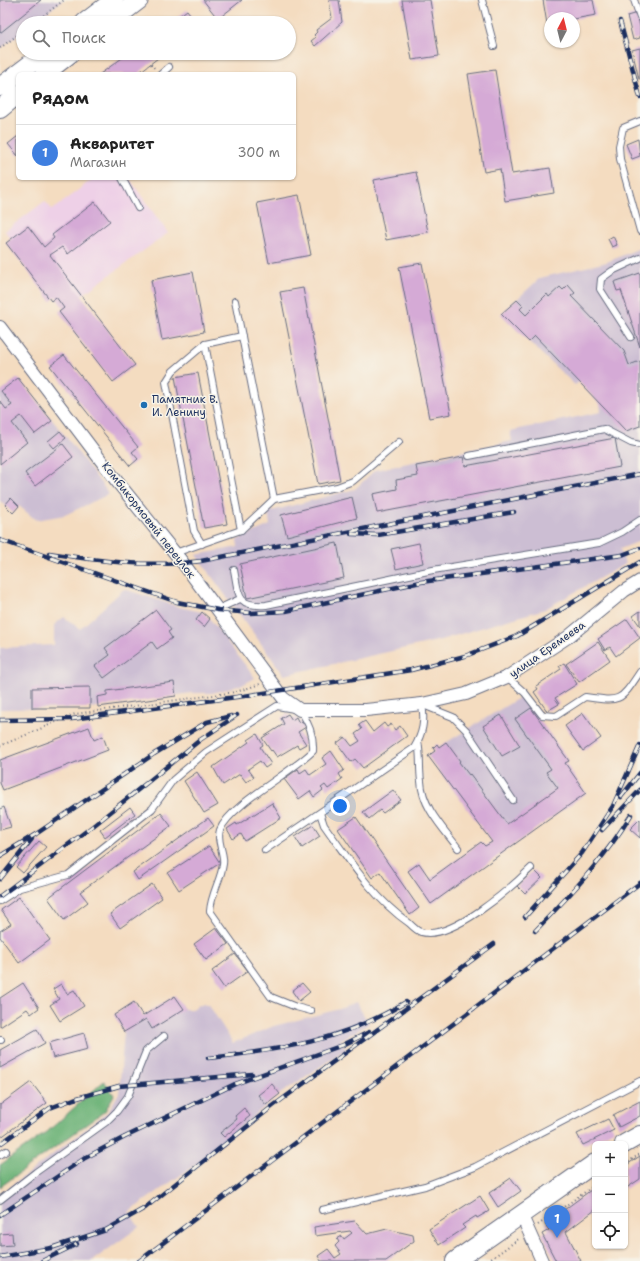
<!DOCTYPE html>
<html lang="ru">
<head>
<meta charset="utf-8">
<style>
	body { margin:0; font-family:"Shantell Sans",sans-serif; background:#f2f2f2; color:#222 }
	.controls { position:absolute; right:12px; bottom:12px; display:grid; overflow:hidden; border-radius:6px; box-shadow:0 1px 3px #0004 }
	.controls button { width:36px; height:36px; display:grid; place-items:center; padding:0; border:0; border-bottom:1px solid #e0e0e0; background:#fff; color:#222; font:20px sans-serif }
	.compass { position:absolute; left:544px; top:12px; width:36px; height:36px; border-radius:50%; background:#fff; box-shadow:0 1px 3px #0004; rotate:7deg }
	.you { position:absolute; left:340px; top:806px; width:14px; height:14px; margin:-10px; border:3px solid #fff; border-radius:50%; background:#1a73e8; box-shadow:0 0 0 6px #1a73e833 }
	.badge { display:grid; place-items:center; width:26px; height:26px; border-radius:50%; background:#1f6fb2; color:#fff; font-size:13px; font-weight:700 }
	.pin { position:absolute; translate:-50% -33px; filter:drop-shadow(0 1px 2px #0008) }
	.pin::after { content:''; position:absolute; top:21px; width:14px; height:12px; background:inherit; clip-path:polygon(0 0,100% 0,50% 100%) }
	.list { margin:0; padding:0; list-style:none }
	h2 { display:flex; justify-content:space-between; align-items:center; height:52px; margin:0; padding:0 16px; font-size:17px }
	h2 small { font-size:13px; font-weight:400; color:#767676 }
	.list li { display:grid; grid-template-columns:26px 1fr auto; gap:12px; align-items:center; box-sizing:border-box; height:56px; padding:0 16px; border-top:1px solid #e0e0e0 }
	.list b { display:block; font-size:15px; white-space:nowrap }
	.list p { margin:0; font-size:13px; white-space:nowrap; color:#767676 }
	.list em { font-size:13px; font-style:normal; color:#767676 }
	.icon { flex:none; width:22px; height:22px; fill:none; stroke:currentColor; stroke-width:2; stroke-linecap:round; stroke-linejoin:round }
	.map { position:relative; flex:none; width:640px; height:1261px; overflow:hidden }
	.search { position:absolute; background:#fff; box-shadow:0 1px 3px #0004; left:16px; top:16px; width:280px; height:44px; display:flex; align-items:center; gap:10px; box-sizing:border-box; padding:0 14px; border-radius:22px; color:#767676; font-size:15px }
	.panel { position:absolute; background:#fff; box-shadow:0 1px 3px #0004; left:16px; top:72px; width:280px; height:108px; border-radius:6px }
	.map>svg:first-child { display:block }
</style>
</head>
<body>
<div class="map">
<svg width="640" height="1261" viewBox="0 0 640 1261">
	<rect width="100%" height="100%" fill="#f7f3e8"/>
	<filter id="ink" filterUnits="userSpaceOnUse"><feTurbulence type="fractalNoise" baseFrequency=".025" numOctaves="2"/><feDisplacementMap in="SourceGraphic" scale="8" xChannelSelector="R" yChannelSelector="G"/><feConvolveMatrix kernelMatrix="1 2 1 2 8 2 1 2 1" color-interpolation-filters="sRGB"/></filter>
	<filter id="wash" filterUnits="userSpaceOnUse"><feTurbulence type="fractalNoise" baseFrequency=".012" numOctaves="4" result="noise"/><feDisplacementMap in="SourceGraphic" scale="16" xChannelSelector="R" yChannelSelector="G"/><feGaussianBlur stdDeviation="0.9" result="paint"/><feColorMatrix in="noise" values="0 0 0 0 0 0 0 0 0 0 0 0 0 0 0 0 0 1.4 0 .05"/><feComposite in="paint" operator="in"/></filter>
	<g filter="url(#wash)">
		<rect width="100%" height="100%" fill="#f4dcc0"/>
		<path fill="#eed0e7" d="M94,178H129L168,233L64,308L56,297L51,301L6,243L11,239L5,231L45,201L52,210Z"/>
		<g fill="#ccbed3">
			<path d="M0,0H63L33,23H23V31L0,49Z"/>
			<path d="M640,248V541L620,549L625,564L545,609L437,641L284,675L196,555L238,547L237,540L270,525L268,512L355,489L375,470L512,441L510,431L601,412L600,404L579,382L575,385L529,342L501,314L540,278L607,262Z"/>
			<path d="M18,378L67,438L109,494L65,515L36,520L19,506L13,513L0,501V392Z"/>
			<path d="M124,589L179,607L202,612L210,619L255,678L242,685L212,693H191L90,708L0,709V648L54,645V625L64,617L80,629Z"/>
			<path d="M522,696L569,761L565,763L586,793L507,849L466,806L428,756L435,751L433,748L437,744L439,747Z"/>
			<path d="M175,996L184,1009H192L203,1003L209,1005L233,1043L274,1026L340,1009L356,1002L369,1024L340,1040L346,1049L280,1094L199,1162L129,1212L139,1227L92,1261H0V1195L108,1112L119,1093L124,1032L114,1015L134,1002L143,1016Z"/>
		</g>
		<path fill="#6cb277" stroke="#44706a" d="M104,1081L114,1095L105,1111L0,1187V1165L47,1132Z"/>
		<g id="blocks">
			<g fill="#d5aad6">
				<path d="M0,0H41L0,33Z"/>
				<path d="M203,0H242L218,19Z"/>
				<path d="M329,0H339L342,22L315,46L311,41L316,37L314,35L317,32L316,30L332,18Z"/>
				<path d="M402,0H430L439,56L412,60Z"/>
				<path d="M543,0H593L596,15L574,19L550,18V23L547,24Z"/>
				<path d="M187,10L197,23H170Z"/>
				<path d="M637,13L640,27V38L633,40L627,16Z"/>
				<path d="M640,48V79H639L632,50Z"/>
				<path d="M129,53H161L162,55L137,74H100Z"/>
				<path d="M495,70L512,174L550,168L554,193L505,201L500,169L484,172L468,74Z"/>
				<path d="M18,136V156L8,144Z"/>
				<path d="M638,139L640,156L632,159L626,144Z"/>
				<path d="M416,172L428,232L386,240L374,180Z"/>
				<path d="M299,195L311,255L269,263L257,203Z"/>
				<path d="M95,202L110,221L68,254L62,247L50,255L135,365L113,382L59,312L64,308L56,297L51,301L6,243L28,226L44,247L54,238L52,235Z"/>
				<path d="M613,236L617,245L612,247L608,239Z"/>
				<path d="M422,263L451,414L429,418L399,267Z"/>
				<path d="M193,272L204,332L162,340L151,280Z"/>
				<path d="M640,273V347L621,290L617,291L614,282Z"/>
				<path d="M568,285L575,293L571,296L624,351L629,365L640,361V426L626,431L535,336L529,342L501,314L517,300L523,306L520,309L526,315L547,294L549,297L560,287L563,290Z"/>
				<path d="M303,288L340,480L318,484L280,292Z"/>
				<path d="M64,355L138,447L132,452L138,459L130,466L50,366Z"/>
				<path d="M198,373L227,524L204,528L175,377Z"/>
				<path d="M18,378L52,421L35,434L21,416L12,423L27,442L0,464V401L6,409L12,405L1,391Z"/>
				<path d="M60,431L66,438L54,448L48,441Z"/>
				<path d="M615,438L620,467L377,513L373,494L397,489L396,480L418,476L416,466L463,457L465,466Z"/>
				<path d="M63,444L73,457L35,486L25,473Z"/>
				<path d="M352,497L357,518L287,536L281,515Z"/>
				<path d="M11,498L19,506L13,513L5,505Z"/>
				<path d="M337,543L344,578L247,598L240,564Z"/>
				<path d="M419,543L423,563L396,569L391,549Z"/>
				<path d="M156,610L171,630L168,632L172,638L157,649L152,642L104,678L95,666L110,655L105,648Z"/>
				<path d="M640,611V626L633,616Z"/>
				<path d="M202,612L210,619L204,627L196,620Z"/>
				<path d="M627,619L640,638L616,656L610,647L605,650L598,639Z"/>
				<path d="M598,642L610,660L579,682L566,664Z"/>
				<path d="M564,663L577,684L555,698L559,704L547,711L534,692L538,689L536,686L561,669L559,666Z"/>
				<path d="M174,682L176,696L98,707L97,697L107,695V691Z"/>
				<path d="M90,687V708H32V688Z"/>
				<path d="M531,708L569,761L565,763L586,793L431,904L408,871L419,863L430,879L481,842L485,846L492,842L428,756L435,751L433,748L437,744L439,747L446,742L460,761L459,762L469,775L470,774L507,824L558,788L546,772L551,769L515,719Z"/>
				<path d="M583,713L601,738L583,751L565,726Z"/>
				<path d="M288,714L292,720L296,717L299,723L302,721L306,727L298,732L306,744L299,748L297,745L277,757L272,750L271,751L262,738L284,724L281,718Z"/>
				<path d="M501,715L520,746L502,756L483,726Z"/>
				<path d="M365,721L373,732L384,723L387,727L391,724L395,730L400,726L407,736L363,768L355,759L351,762L337,743L345,737L352,746L360,741L355,734L362,729L359,725Z"/>
				<path d="M89,727L94,740L103,736L108,750L3,790L0,783V760Z"/>
				<path d="M257,734L263,745L260,747L271,764L265,768L260,761L248,769L254,777L246,782L240,774L223,785L213,767L249,742L248,740Z"/>
				<path d="M331,751L344,770L339,774L342,779L328,789L325,785L321,788L323,790L314,797L310,791L299,799L284,779L298,769L300,773L306,769L310,775L326,764L322,758Z"/>
				<path d="M197,772L218,805L204,813L184,781Z"/>
				<path d="M393,790L401,800L383,813L380,810L369,819L363,812Z"/>
				<path d="M272,803L281,818L245,841L241,834L233,839L227,829L236,823L237,825Z"/>
				<path d="M4,807L11,827L0,830V809Z"/>
				<path d="M130,807L135,814L105,837L100,830Z"/>
				<path d="M161,813L171,826L80,892L88,902L64,920L48,898Z"/>
				<path d="M356,817L419,908L410,915L380,872L372,878L338,829Z"/>
				<path d="M208,818L214,826L138,880L133,872Z"/>
				<path d="M640,819V838L630,829Z"/>
				<path d="M313,825L320,836L302,848L295,837Z"/>
				<path d="M39,841L46,847L23,873L16,867Z"/>
				<path d="M209,846L220,863L179,890L168,873Z"/>
				<path d="M534,870L542,878L525,894L517,886Z"/>
				<path d="M152,884L162,898L120,928L110,914Z"/>
				<path d="M19,897L50,940L19,963L0,937V931L11,924L1,910Z"/>
				<path d="M216,928L228,944L206,960L194,944Z"/>
				<path d="M235,954L248,971L224,988L212,971Z"/>
				<path d="M23,983L39,1008L31,1014L27,1009L0,1027V998Z"/>
				<path d="M302,983L310,992L299,1001L292,991Z"/>
				<path d="M61,984L67,994L74,990L84,1006L60,1021L50,1005L59,999L53,989Z"/>
				<path d="M175,996L184,1009L152,1029L146,1019L124,1032L114,1015L134,1002L143,1016Z"/>
				<path d="M37,1029L45,1043L0,1068V1050Z"/>
				<path d="M84,1033L88,1049L53,1058L49,1043Z"/>
				<path d="M31,1082L47,1103L0,1138V1105Z"/>
				<path d="M272,1084L280,1094L266,1105L258,1095Z"/>
				<path d="M640,1101V1116L619,1127L613,1115Z"/>
				<path d="M244,1108L250,1116L224,1137L220,1133L237,1119L235,1116Z"/>
				<path d="M608,1119L614,1130L583,1145L577,1134Z"/>
				<path d="M640,1156V1179L625,1189V1166Z"/>
				<path d="M511,1178L521,1191L498,1207L489,1193Z"/>
				<path d="M595,1187V1210L566,1232L581,1261H556L542,1234L549,1230L545,1224Z"/>
				<path d="M480,1196L489,1211L477,1218L476,1216L462,1225L465,1228L439,1245L429,1229Z"/>
				<path d="M355,1221L367,1234L387,1229L413,1235L414,1241L386,1261H321L318,1256L328,1249L335,1258L341,1254L335,1246L339,1242L337,1239L342,1236L344,1239L352,1233L350,1231L315,1236L314,1227Z"/>
				<path d="M12,1233L13,1245L0,1246V1234Z"/>
			</g>
		</g>
	</g>
	<g filter="url(#ink)">
		<use href="#blocks" fill-opacity="0" stroke="#676c80" stroke-width="1"/>
		<g fill="none" stroke-linecap="round" stroke-linejoin="round">
			<g stroke="#676c80" stroke-width="8">
				<g id="lane">
					<path d="M482,0L494,46"/>
					<path d="M634,0L640,17"/>
					<path d="M161,74L169,67"/>
					<path d="M640,121L623,128L619,146L620,159L640,231"/>
					<path d="M122,178L138,208"/>
					<path d="M235,301L274,499"/>
					<path d="M631,337L600,289L601,279L612,271L640,258"/>
					<path d="M205,344L241,530"/>
					<path d="M469,456L604,429L631,443L640,445"/>
					<path d="M202,544L194,531L166,382L173,371L205,344L242,336"/>
					<path d="M175,553L241,530L274,499L337,487L353,481L399,442"/>
					<path d="M234,570C239,595 236,607 266,605L433,570L599,543L622,532L640,520"/>
					<path d="M218,609L240,599"/>
					<path d="M507,677L525,693L542,715L556,716L585,697C621,702 620,702 640,672"/>
					<path d="M423,705L453,717L466,730L513,800"/>
					<path d="M418,741C421,757 419,766 421,781C422,807 443,828 458,848"/>
					<path d="M320,813L324,825C349,860 373,898 409,923C412,926 417,931 421,932C451,941 511,888 531,868"/>
					<path d="M265,850L414,748C423,733 425,721 422,704"/>
					<path d="M0,901L20,888L68,875L152,809L173,780L206,752L277,706L300,710C309,723 314,735 313,751C291,773 230,805 220,830C216,842 225,853 223,864C221,880 211,894 210,911L271,997L296,1007L311,1011"/>
					<path d="M0,1040H1"/>
					<path d="M0,1155L6,1151"/>
					<path d="M0,1200L36,1172L106,1122L117,1111L128,1096L146,1051L164,1036"/>
					<path d="M322,1210L425,1186L475,1167L640,1081"/>
				</g>
			</g>
			<g stroke="#676c80" stroke-width="14">
				<g id="street">
					<path d="M0,327L115,479L183,563L283,698L300,710H366L422,704L466,694L507,677L568,637L624,591L640,581"/>
					<path d="M521,1214L542,1261"/>
				</g>
			</g>
			<g stroke="#676c80" stroke-width="20">
				<g id="secondary">
					<path d="M84,23L114,0"/>
					<path d="M109,23L139,0"/>
					<path d="M44,74L71,53"/>
					<path d="M0,87L45,53"/>
					<path d="M0,109L18,94"/>
					<path d="M624,1144L640,1135"/>
					<path d="M455,1261L595,1163"/>
				</g>
			</g>
			<g stroke="#676c80" stroke-width="2" stroke-dasharray="1 3" stroke-linecap="butt">
				<path d="M34,23L64,0"/>
				<path d="M0,48L23,31"/>
				<path d="M151,64L155,69"/>
				<path d="M0,746L75,714L236,692L260,684"/>
				<path d="M625,1164L640,1154"/>
				<path d="M538,1225L595,1185"/>
				<path d="M488,1261L520,1238"/>
			</g>
			<use href="#lane" stroke="#fff" stroke-width="6"/>
			<use href="#street" stroke="#fff" stroke-width="12"/>
			<use href="#secondary" stroke="#fff" stroke-width="18"/>
			<g stroke="#1b2f5e" stroke-width="4.5">
				<g id="rail">
					<path d="M620,21L640,97"/>
					<path d="M351,534L378,535L514,512"/>
					<path d="M0,540L177,602L218,610L251,613L286,611L421,582L622,555L640,548"/>
					<path d="M49,553C100,561 149,568 201,561L640,474"/>
					<path d="M0,720L72,719L244,696L411,670L465,656L517,636L640,562"/>
					<path d="M621,797L640,773"/>
					<path d="M602,830L640,790"/>
					<path d="M0,856L36,834L154,754L207,722L231,716"/>
					<path d="M0,879L32,839"/>
					<path d="M0,896L93,826L200,740L237,715"/>
					<path d="M525,917L582,853L613,806L640,745"/>
					<path d="M535,931C570,895 605,858 631,815"/>
					<path d="M208,1058C281,1050 342,1041 406,1002"/>
					<path d="M0,1144L50,1108L74,1099L119,1086L252,1074"/>
					<path d="M0,1215L85,1158L125,1137L235,1084L343,1045L369,1032"/>
					<path d="M0,1257L51,1248L106,1230L145,1208L273,1106L494,944"/>
					<path d="M42,1261L77,1244"/>
					<path d="M139,1261L640,883"/>
				</g>
			</g>
			<use href="#rail" stroke="#f7f3e8" stroke-width="3" stroke-dasharray="9" stroke-linecap="butt"/>
		</g>
	</g>
	<circle fill="#1f6fb2" stroke="#f7f3e8" stroke-width="1.5" cx="144" cy="405" r="4"/>
	<g text-anchor="middle" stroke-width="3" stroke-linejoin="round" paint-order="stroke">
		<g font-size="11" fill="#1b2f5e" stroke="#f7f3e8" text-anchor="start">
			<text x="152" y="403">Памятник В.<tspan x="152" dy="13">И. Ленину</tspan></text>
		</g>
		<g font-size="11" fill="#1b2f5e" stroke="#f7f3e8">
			<text transform="translate(149 520) rotate(52)" y="4">Комбикормовый переулок</text>
			<text transform="translate(547 649) rotate(-35)" y="4">улица Еремеева</text>
		</g>
	</g>
</svg>
<div class="controls">
<button>+</button>
<button>−</button>
<button><svg class="icon" aria-label="locate" viewBox="0 0 24 24"><circle cx="12" cy="12" r="6"/><path d="M12 2v4M12 18v4M2 12h4M18 12h4"/></svg></button>
</div>
<svg class="compass" viewBox="-18 -18 36 36"><path d="M0-13l5 13h-10z" fill="#e53935"/><path d="M0 13l5-13h-10z" fill="#767676"/></svg>
<div class="you"></div>
<div class="pin badge" style="left:557px;top:1238px;background:#3f7fe0">1</div>
<div class="search"><svg class="icon" aria-label="search" viewBox="0 0 24 24"><circle cx="10" cy="10" r="6"/><path d="M15 15l6 6"/></svg>Поиск</div>
<section class="panel">
<h2>Рядом<small></small></h2>
<ul class="list">
<li><span class="badge" style="background:#3f7fe0">1</span><div><b>Акваритет</b><p>Магазин</p></div><em>300 m</em></li>
</ul>
</section>
</div>
</body>
</html>
